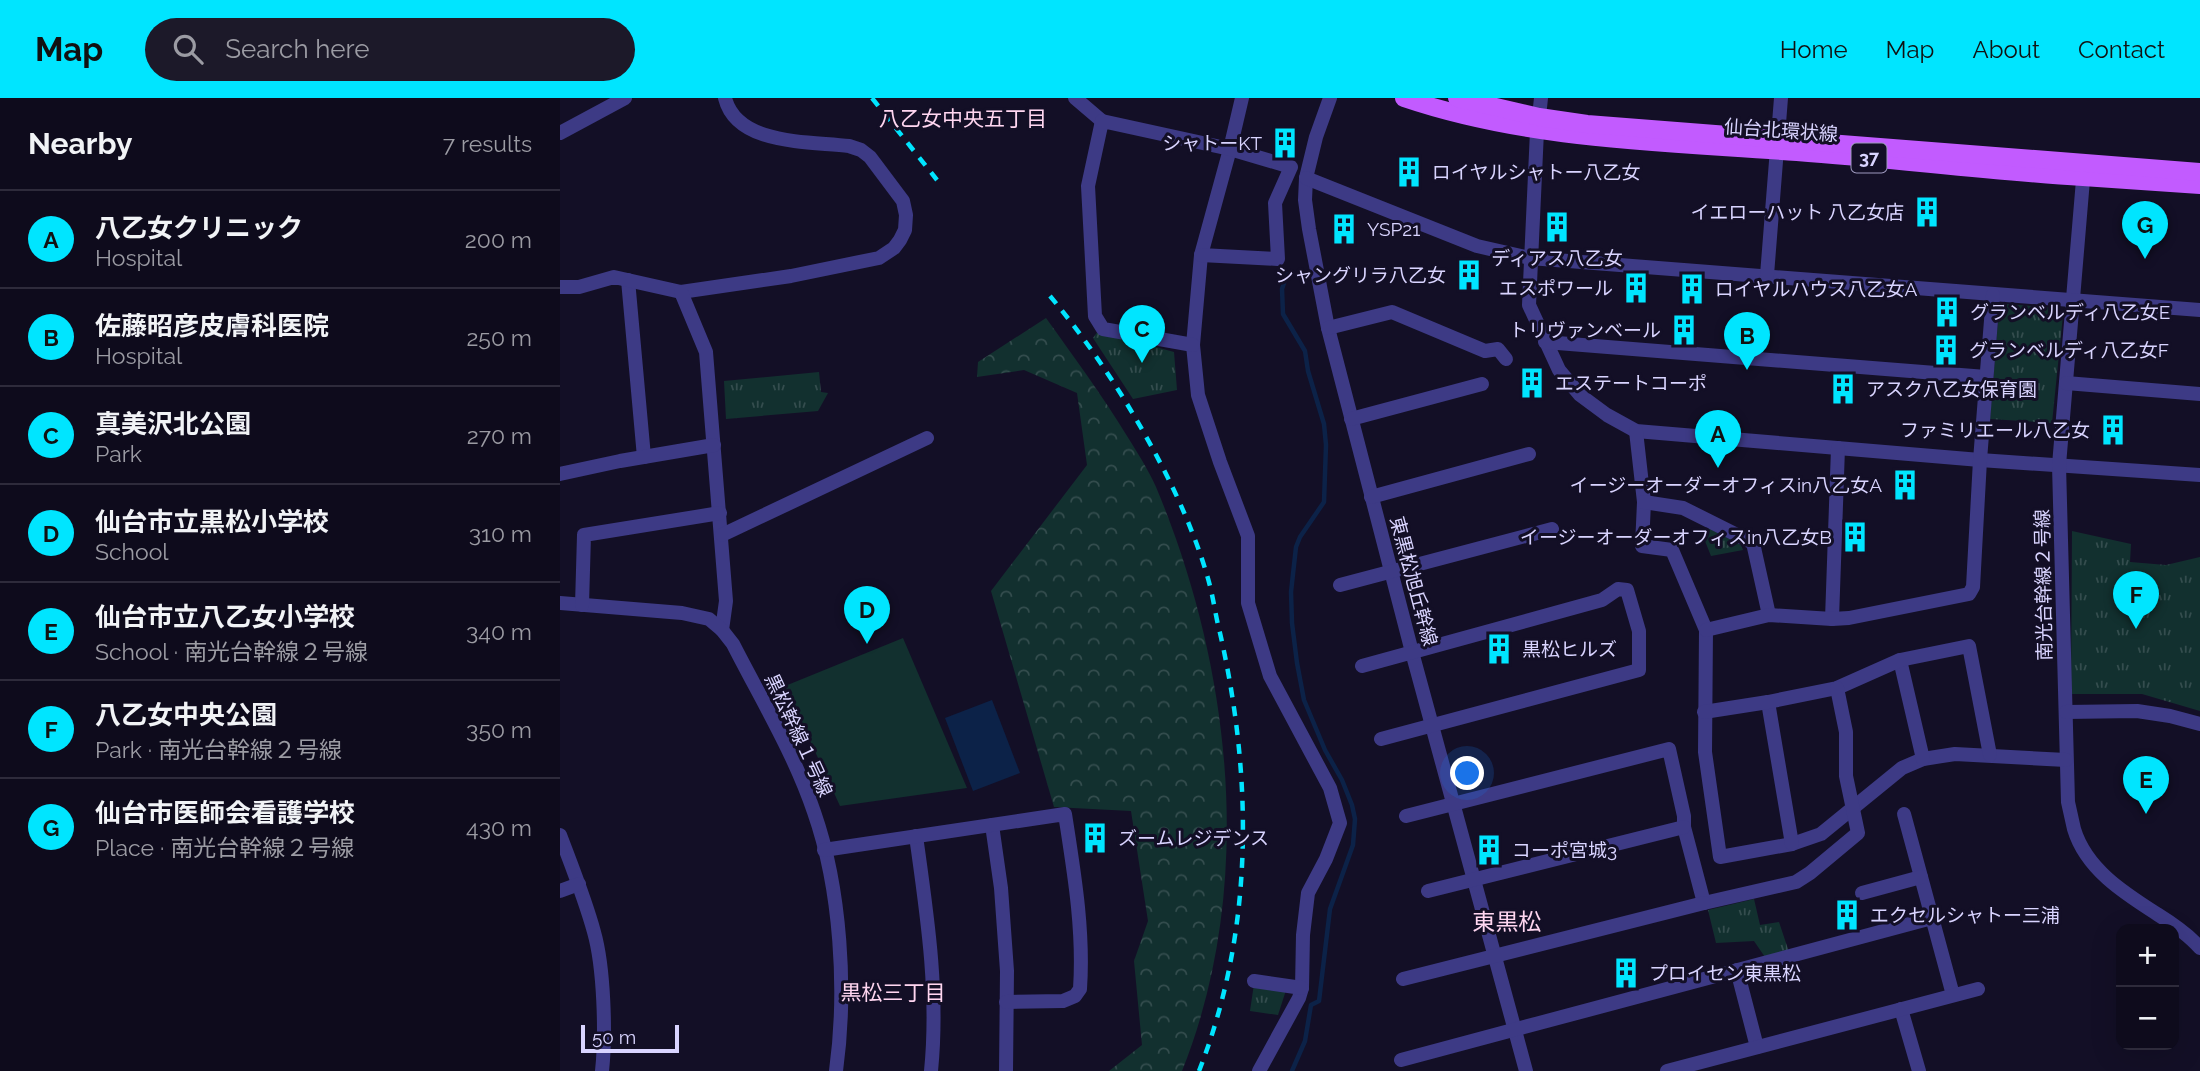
<!DOCTYPE html>
<html lang="en">
<head>
<meta charset="utf-8">
<style>
	body { margin:0; font-family:Raleway,"Noto Sans JP",sans-serif; background:#1c1929; color:#f1f3f6 }
	.controls { position:absolute; right:21px; bottom:21px; display:grid; overflow:hidden; border-radius:14px; box-shadow:0 7px 28px #0002 }
	.controls button { width:63px; height:63px; display:grid; place-items:center; padding:0; border:0; border-bottom:2px solid #2e2b3b; background:#0e0b1c; color:#f1f3f6; font:35px sans-serif }
	.scale { position:absolute; left:21px; bottom:18px; width:98px; box-sizing:border-box; padding-left:7px; border:4px solid #d9d4ff; border-top:0; font-size:19px; line-height:24px; white-space:nowrap; color:#d9d4ff; -webkit-text-stroke:5px #130f26; paint-order:stroke }
	.you { position:absolute; left:908px; top:676px; width:24px; height:24px; margin:-18px; border:5px solid #fff; border-radius:50%; background:#1a73e8; box-shadow:0 0 0 10px #1a73e833 }
	.badge { display:grid; place-items:center; width:46px; height:46px; border-radius:50%; background:#00e5ff; color:#111; font-size:23px; font-weight:700 }
	.pin { position:absolute; translate:-50% -58px; filter:drop-shadow(0 2px 4px #0008) }
	.pin::after { content:''; position:absolute; top:37px; width:24px; height:21px; background:inherit; clip-path:polygon(0 0,100% 0,50% 100%) }
	.list { margin:0; padding:0; list-style:none }
	h2 { display:flex; justify-content:space-between; align-items:center; height:91px; margin:0; padding:0 28px; font-size:30px }
	h2 small { font-size:23px; font-weight:400; color:#9b9ba3 }
	.list li { display:grid; grid-template-columns:46px 1fr auto; gap:21px; align-items:center; box-sizing:border-box; height:98px; padding:0 28px; border-top:2px solid #2e2b3b }
	.list b { display:block; font-size:26px; white-space:nowrap }
	.list p { margin:0; font-size:23px; white-space:nowrap; color:#9b9ba3 }
	.list em { font-size:23px; font-style:normal; color:#9b9ba3 }
	.icon { flex:none; width:38px; height:38px; fill:none; stroke:currentColor; stroke-width:2; stroke-linecap:round; stroke-linejoin:round }
	.map { position:relative; flex:none; width:1640px; height:973px; overflow:hidden }
	header { display:flex; align-items:center; gap:42px; box-sizing:border-box; height:98px; padding:0 35px; background:#00e5ff; color:#111 }
	header strong { font-size:33px }
	nav { display:flex; gap:38px; margin-inline-start:auto; font-size:24px }
	.search { width:490px; height:63px; background:#1c1929; display:flex; align-items:center; gap:18px; box-sizing:border-box; padding:0 24px; border-radius:38px; color:#9b9ba3; font-size:26px }
	main { display:flex }
	aside { flex:1; background:#0e0b1c }
	.map>svg:first-child { display:block }
</style>
</head>
<body>
<header>
<strong>Map</strong>
<div class="search"><svg class="icon" aria-label="search" viewBox="0 0 24 24"><circle cx="10" cy="10" r="6"/><path d="M15 15l6 6"/></svg>Search here</div>
<nav><a>Home</a><a>Map</a><a>About</a><a>Contact</a></nav>
</header>
<main>
<aside>
<h2>Nearby<small>7 results</small></h2>
<ul class="list">
<li><span class="badge">A</span><div><b>八乙女クリニック</b><p>Hospital</p></div><em>200 m</em></li>
<li><span class="badge">B</span><div><b>佐藤昭彦皮膚科医院</b><p>Hospital</p></div><em>250 m</em></li>
<li><span class="badge">C</span><div><b>真美沢北公園</b><p>Park</p></div><em>270 m</em></li>
<li><span class="badge">D</span><div><b>仙台市立黒松小学校</b><p>School</p></div><em>310 m</em></li>
<li><span class="badge">E</span><div><b>仙台市立八乙女小学校</b><p>School · 南光台幹線２号線</p></div><em>340 m</em></li>
<li><span class="badge">F</span><div><b>八乙女中央公園</b><p>Park · 南光台幹線２号線</p></div><em>350 m</em></li>
<li><span class="badge">G</span><div><b>仙台市医師会看護学校</b><p>Place · 南光台幹線２号線</p></div><em>430 m</em></li>
</ul>
</aside>
<div class="map">
<svg width="1640" height="973" viewBox="0 0 1640 973">
	<defs>
		<pattern id="forest-crowns" width="20" height="18" patternUnits="userSpaceOnUse" patternTransform="scale(1.75)"><rect width="20" height="18" fill="#12302f"/><path d="M2 6a3 3 0 1 1 6 0M12 15a3 3 0 1 1 6 0" fill="none" stroke="#344d4e"/></pattern>
		<pattern id="park-tufts" width="24" height="20" patternUnits="userSpaceOnUse" patternTransform="scale(1.75)"><rect width="24" height="20" fill="#12302f"/><path d="M3 7l-1-3M5 7V3M7 7l1-3M15 17l-1-3M17 17v-4M19 17l1-3" fill="none" stroke="#344d4e"/></pattern>
	</defs>
	<rect width="100%" height="100%" fill="#130f26"/>
	<path fill="url(#forest-crowns)" d="M486,220C514,259 542,297 567,338C577,354 588,371 596,389C672,570 696,788 622,973H549L582,947L574,863L588,823L571,713L494,709L431,493L527,367L517,295L464,272L417,279L418,264Z"/>
	<g fill="url(#park-tufts)">
		<path d="M1447,206L1496,210L1503,217L1492,325L1430,321L1439,211Z"/>
		<path d="M538,233L614,254L617,292L573,301L533,240Z"/>
		<path d="M259,274L261,294L268,295L258,313L166,321L164,283Z"/>
		<path d="M1148,430L1181,447L1183,452L1151,458L1143,438Z"/>
		<path d="M1512,433L1571,446L1570,464L1606,467L1640,459V613L1582,596H1511Z"/>
		<path d="M1194,801L1200,827L1219,824L1229,854L1207,862L1194,843L1156,845L1148,812Z"/>
		<path d="M694,886L727,889L718,917L690,913Z"/>
	</g>
	<path fill="#12302f" d="M343,540L407,690L280,708L225,588Z"/>
	<path fill="#0c2248" d="M432,602L460,675L413,693L385,620Z"/>
	<g fill="none" stroke-linecap="round" stroke-linejoin="round">
		<path stroke="#0c2248" stroke-width="4.5" d="M727,176L722,191L723,216L745,253L748,273L764,326L766,347L764,404L740,439L736,449L731,494L732,525L737,565L744,602L765,652L782,682L792,707L795,721L793,747L770,811L759,903L751,907L745,943L732,973"/>
		<g stroke="#3d3a85" stroke-width="14">
			<path d="M515,0L542,23"/>
			<path d="M682,0L670,51L641,157L633,247L638,297L660,364L688,438V505L710,578L770,690L780,725L766,761L748,795L743,837L742,890L739,900L699,973"/>
			<path d="M770,0L756,39L746,80L745,102L749,131L768,230L852,554L966,973"/>
			<path d="M979,19L981,0"/>
			<path d="M977,33L969,207L999,272L1020,297L1047,317L1076,333L1420,362L1640,377"/>
			<path d="M0,35L65,0"/>
			<path d="M1524,70L1499,367L1508,704C1510,713 1512,722 1514,731C1526,771 1564,795 1597,816C1613,826 1628,836 1640,850"/>
			<path d="M746,80L917,148L970,160L1640,212"/>
			<path d="M1207,177L1221,0"/>
			<path d="M68,182L84,359"/>
			<path d="M0,189H19L54,179L121,194L231,178L319,160L334,150L340,142L345,132L346,117L343,103L310,59L301,52L289,48C250,43 177,48 165,0"/>
			<path d="M121,194L146,254L166,503L162,532"/>
			<path d="M768,230L832,214L925,253L938,251L946,261"/>
			<path d="M985,244L1426,279"/>
			<path d="M633,247L543,231L535,218L528,88L542,23L670,51L731,69L715,105L718,161L641,157"/>
			<path d="M1506,285L1640,296"/>
			<path d="M791,321L922,286"/>
			<path d="M1076,333L1084,404L1082,448L1112,452L1146,532L1145,654L1160,759L1232,746L1261,736L1342,670L1363,661L1395,656L1506,662"/>
			<path d="M0,376L60,363L154,347"/>
			<path d="M811,399L969,356"/>
			<path d="M1084,404L1123,410L1193,445L1209,517"/>
			<path d="M162,437L367,340"/>
			<path d="M780,487L992,431"/>
			<path d="M0,505L122,515L149,521L162,532L173,546C201,601 234,655 254,714C281,791 287,893 276,973"/>
			<path d="M22,507L24,437L160,415"/>
			<path d="M1272,521L1278,350"/>
			<path d="M1146,532L1209,517L1272,521L1289,520L1409,496L1413,489L1420,362L1433,197"/>
			<path d="M1340,562L1363,661"/>
			<path d="M802,568L1042,502L1058,491L1067,492L1079,533V572L821,641"/>
			<path d="M1208,604L1232,746"/>
			<path d="M1144,614L1208,604L1277,590L1340,562L1409,548L1430,657"/>
			<path d="M1506,614L1577,613L1610,618L1640,626"/>
			<path d="M1344,716L1393,897"/>
			<path d="M846,718L1109,651L1124,718V729L1144,805L1236,784L1250,775L1298,735L1286,678V634L1277,590"/>
			<path d="M432,727L441,790L447,873L446,973"/>
			<path d="M0,737C12,769 25,801 34,834C44,869 46,936 42,973"/>
			<path d="M356,738C367,817 379,894 371,973"/>
			<path d="M264,752L505,716C514,774 524,832 520,891L515,898L503,903L446,904"/>
			<path d="M0,793L19,786"/>
			<path d="M868,793L1124,729"/>
			<path d="M1302,795L1361,779"/>
			<path d="M1177,872L1197,949"/>
			<path d="M843,881L1144,805"/>
			<path d="M694,883L742,890"/>
			<path d="M1341,911L1359,973"/>
			<path d="M841,962L1372,820"/>
			<path d="M1107,973L1418,891"/>
		</g>
		<g stroke="#c25bff" stroke-width="18">
			<path d="M844,0C971,43 1105,44 1237,54C1333,61 1428,73 1523,79C1562,82 1601,84 1640,87"/>
			<path d="M897,0L979,19L1027,26L1640,74"/>
		</g>
		<g stroke="#00e5ff" stroke-width="4.5" stroke-dasharray="10 9" stroke-linecap="butt">
			<path d="M312,0L377,82"/>
			<path d="M490,198C536,253 576,316 608,380C624,412 641,453 650,488C654,504 656,520 660,535C693,680 694,833 639,973"/>
		</g>
	</g>
	<defs>
		<g id="building-bare" transform="scale(2.415)"><path d="M-4-6H4V6H1V3H-1V6H-4ZM-2.5-4.3h1.7v1.8h-1.7ZM.8-4.3h1.7v1.8H.8ZM-2.5-1h1.7V.8h-1.7ZM.8-1h1.7V.8H.8Z" fill="#00e5ff" stroke="#130f26" stroke-width="2.5" paint-order="stroke"/></g>
	</defs>
	<g fill-rule="evenodd">
		<use href="#building-bare" x="725" y="45"/>
		<use href="#building-bare" x="849" y="74"/>
		<use href="#building-bare" x="1367" y="114"/>
		<use href="#building-bare" x="997" y="129"/>
		<use href="#building-bare" x="784" y="131"/>
		<use href="#building-bare" x="909" y="177"/>
		<use href="#building-bare" x="1076" y="190"/>
		<use href="#building-bare" x="1132" y="191"/>
		<use href="#building-bare" x="1387" y="214"/>
		<use href="#building-bare" x="1124" y="232"/>
		<use href="#building-bare" x="1386" y="252"/>
		<use href="#building-bare" x="972" y="285"/>
		<use href="#building-bare" x="1283" y="291"/>
		<use href="#building-bare" x="1553" y="332"/>
		<use href="#building-bare" x="1345" y="387"/>
		<use href="#building-bare" x="1295" y="439"/>
		<use href="#building-bare" x="939" y="551"/>
		<use href="#building-bare" x="535" y="740"/>
		<use href="#building-bare" x="929" y="752"/>
		<use href="#building-bare" x="1287" y="817"/>
		<use href="#building-bare" x="1066" y="875"/>
	</g>
	<g text-anchor="middle" stroke-width="6" stroke-linejoin="round" paint-order="stroke">
		<rect fill="#130f26" stroke="#9e99be" stroke-width="2" x="1291.5" y="45.5" width="35" height="29" rx="5"/>
		<g font-size="18" font-weight="bold" fill="#d9d4ff">
			<text x="1309" y="66">37</text>
		</g>
		<g font-size="19" fill="#d9d4ff" stroke="#130f26">
			<text transform="translate(1221 32) rotate(4)" y="7">仙台北環状線</text>
			<text transform="translate(854 483) rotate(75)" y="7">東黒松旭丘幹線</text>
			<text transform="translate(1483 487) rotate(-91)" y="7">南光台幹線２号線</text>
			<text transform="translate(239 637) rotate(65)" y="7">黒松幹線１号線</text>
		</g>
		<g font-size="19" fill="#d9d4ff" stroke="#130f26" text-anchor="start">
			<text x="702" y="52" text-anchor="end">シャトーKT</text>
			<text x="872" y="81">ロイヤルシャトー八乙女</text>
			<text x="1344" y="121" text-anchor="end">イエローハット 八乙女店</text>
			<text x="807" y="138">YSP21</text>
			<text x="997" y="167" text-anchor="middle">ディアス八乙女</text>
			<text x="886" y="184" text-anchor="end">シャングリラ八乙女</text>
			<text x="1053" y="197" text-anchor="end">エスポワール</text>
			<text x="1155" y="198">ロイヤルハウス八乙女A</text>
			<text x="1410" y="221">グランベルディ八乙女E</text>
			<text x="1101" y="239" text-anchor="end">トリヴァンベール</text>
			<text x="1409" y="259">グランベルディ八乙女F</text>
			<text x="995" y="292">エステートコーポ</text>
			<text x="1306" y="298">アスク八乙女保育園</text>
			<text x="1530" y="339" text-anchor="end">ファミリエール八乙女</text>
			<text x="1322" y="394" text-anchor="end">イージーオーダーオフィスin八乙女A</text>
			<text x="1272" y="446" text-anchor="end">イージーオーダーオフィスin八乙女B</text>
			<text x="962" y="558">黒松ヒルズ</text>
			<text x="558" y="747">ズームレジデンス</text>
			<text x="952" y="759">コーポ宮城3</text>
			<text x="1310" y="824">エクセルシャトー三浦</text>
			<text x="1089" y="882">プロイセン東黒松</text>
		</g>
		<g font-size="21" fill="#ffd6f0" stroke="#130f26">
			<text x="403" y="28">八乙女中央五丁目</text>
			<text x="333" y="902">黒松三丁目</text>
		</g>
		<g font-size="23" fill="#ffd6f0" stroke="#130f26">
			<text x="947" y="832">東黒松</text>
		</g>
	</g>
</svg>
<div class="controls">
<button>+</button>
<button>−</button>
</div>
<div class="scale">50 m</div>
<div class="you"></div>
<div class="pin badge" style="left:1158px;top:370px">A</div>
<div class="pin badge" style="left:1187px;top:272px">B</div>
<div class="pin badge" style="left:582px;top:265px">C</div>
<div class="pin badge" style="left:307px;top:546px">D</div>
<div class="pin badge" style="left:1586px;top:716px">E</div>
<div class="pin badge" style="left:1576px;top:531px">F</div>
<div class="pin badge" style="left:1585px;top:161px">G</div>
</div>
</main>
</body>
</html>
